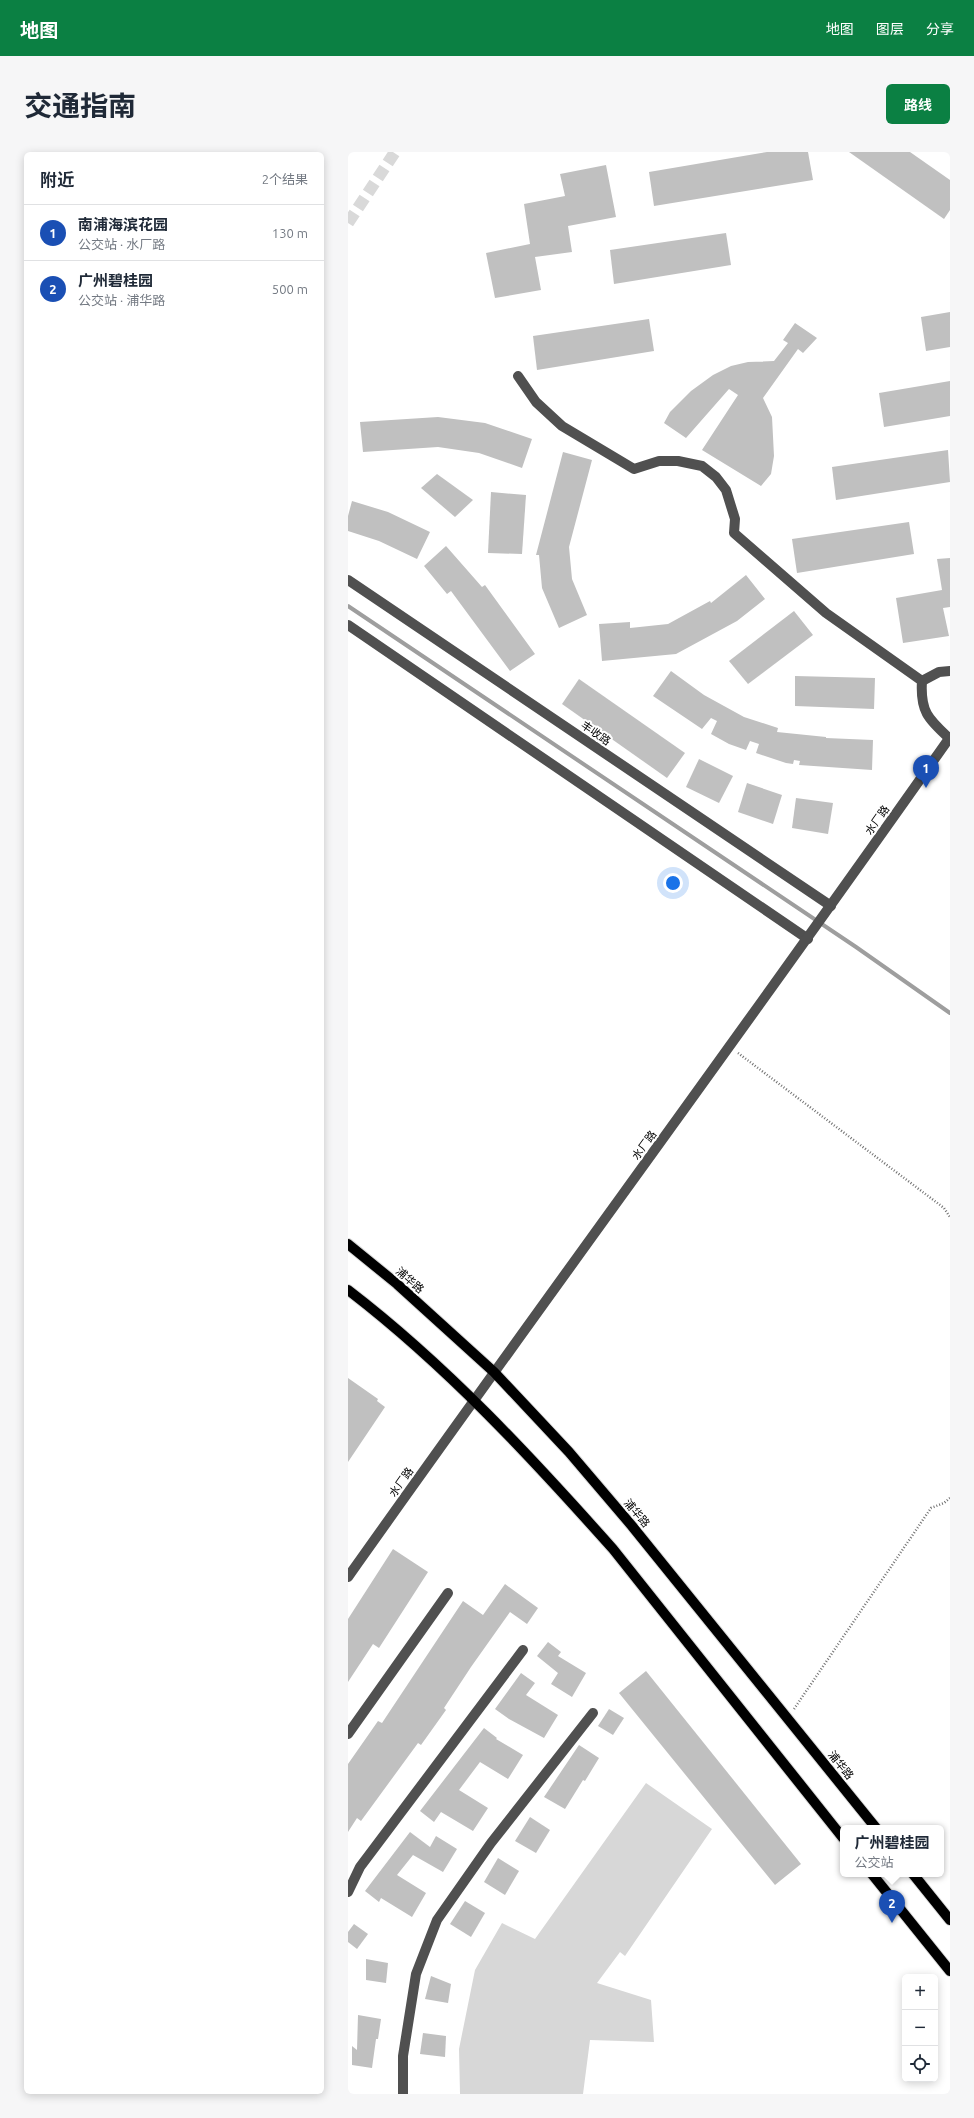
<!DOCTYPE html>
<html lang="zh">
<head>
<meta charset="utf-8">
<style>
	body { margin:0; font-family:Ubuntu,"Noto Sans SC",sans-serif; background:#f6f6f7; color:#1f2937 }
	.controls { position:absolute; right:12px; bottom:12px; display:grid; overflow:hidden; border-radius:6px; box-shadow:0 2px 10px #0003 }
	.controls button { width:36px; height:36px; display:grid; place-items:center; padding:0; border:0; border-bottom:1px solid #e0e1e3; background:#fff; color:#1f2937; font:20px sans-serif }
	.you { position:absolute; left:325px; top:731px; width:14px; height:14px; margin:-10px; border:3px solid #fff; border-radius:50%; background:#1a73e8; box-shadow:0 0 0 6px #1a73e833 }
	.badge { display:grid; place-items:center; width:26px; height:26px; border-radius:50%; background:#0b8043; color:#fff; font-size:13px; font-weight:700 }
	.pin { position:absolute; translate:-50% -33px; filter:drop-shadow(0 1px 2px #0008) }
	.pin::after { content:''; position:absolute; top:21px; width:14px; height:12px; background:inherit; clip-path:polygon(0 0,100% 0,50% 100%) }
	.popup { position:absolute; left:492px; top:1673px; width:104px; height:52px; box-sizing:border-box; display:grid; place-content:center; border-radius:6px; background:#fff; filter:drop-shadow(0 1px 3px #0005); font-size:13px; white-space:nowrap; color:#747a83 }
	.popup b { font-size:15px; color:#1f2937 }
	.popup::after { content:''; position:absolute; left:50%; top:100%; margin-left:-8px; border:8px solid transparent; border-top-color:#fff }
	.list { margin:0; padding:0; list-style:none }
	h2 { display:flex; justify-content:space-between; align-items:center; height:52px; margin:0; padding:0 16px; font-size:17px }
	h2 small { font-size:13px; font-weight:400; color:#747a83 }
	.list li { display:grid; grid-template-columns:26px 1fr auto; gap:12px; align-items:center; box-sizing:border-box; height:56px; padding:0 16px; border-top:1px solid #e0e1e3 }
	.list b { display:block; font-size:15px; white-space:nowrap }
	.list p { margin:0; font-size:13px; white-space:nowrap; color:#747a83 }
	.list em { font-size:13px; font-style:normal; color:#747a83 }
	.icon { flex:none; width:22px; height:22px; fill:none; stroke:currentColor; stroke-width:2; stroke-linecap:round; stroke-linejoin:round }
	.map { position:relative; flex:none; width:602px; height:1942px; overflow:hidden; border-radius:6px }
	header { display:flex; align-items:center; gap:24px; box-sizing:border-box; height:56px; padding:0 20px; background:#0b8043; color:#fff }
	header strong { font-size:19px }
	nav { display:flex; gap:22px; margin-inline-start:auto; font-size:14px }
	.intro { display:flex; align-items:center; justify-content:space-between; box-sizing:border-box; height:96px; padding:0 24px }
	h1 { margin:0; font-size:28px }
	.button { padding:10px 18px; border-radius:6px; background:#0b8043; color:#fff; font-size:14px; font-weight:700 }
	main { display:flex; gap:24px; padding:0 24px }
	aside { flex:1; background:#fff; border-radius:6px; box-shadow:0 2px 10px #0003 }
	.map>svg:first-child { display:block }
</style>
</head>
<body>
<header>
<strong>地图</strong>
<nav><a>地图</a><a>图层</a><a>分享</a></nav>
</header>
<div class="intro"><h1>交通指南</h1><a class="button">路线</a></div>
<main>
<aside>
<h2>附近<small>2个结果</small></h2>
<ul class="list">
<li><span class="badge" style="background:#1a4fb4">1</span><div><b>南浦海滨花园</b><p>公交站 · 水厂路</p></div><em>130 m</em></li>
<li><span class="badge" style="background:#1a4fb4">2</span><div><b>广州碧桂园</b><p>公交站 · 浦华路</p></div><em>500 m</em></li>
</ul>
</aside>
<div class="map">
<svg width="602" height="1942" viewBox="0 0 602 1942">
	<rect width="100%" height="100%" fill="#fff"/>
	<path fill="#d7d7d7" d="M298,1631L364,1677L277,1804L272,1800L249,1831L303,1848L306,1890L242,1888L235,1942H112L111,1897L127,1818L154,1771L187,1787Z"/>
	<g fill="none" stroke-linecap="round" stroke-linejoin="round">
		<path stroke="#9e9e9e" stroke-width="4" d="M0,454L508,795L602,861"/>
	</g>
	<g fill="#c0c0c0">
		<path d="M419,0H460L465,28L306,54L301,20Z"/>
		<path d="M501,0H562L602,28V58L596,67Z"/>
		<path d="M258,13L268,65L220,74L224,100L187,105L193,138L147,146L138,101L182,92L176,52L217,44L212,22Z"/>
		<path d="M378,81L383,113L266,132L262,98Z"/>
		<path d="M602,160V195L578,199L573,165Z"/>
		<path d="M301,167L306,199L189,218L185,184Z"/>
		<path d="M447,171L469,186L455,201L450,197L415,246L424,265L426,304L423,322L413,334L354,298L390,243L381,237L338,286L316,271L322,260L343,239L365,223L383,214L400,210L426,209L440,191L435,188Z"/>
		<path d="M602,229V264L536,275L531,241Z"/>
		<path d="M90,265L137,271L184,287L174,316L131,301L90,295L15,300L12,270Z"/>
		<path d="M600,298L602,330L488,348L484,315Z"/>
		<path d="M215,300L244,308L221,395L224,427L239,463L211,476L194,436L191,403H188Z"/>
		<path d="M89,322L125,348L107,365L73,336Z"/>
		<path d="M143,340L178,343L174,402L140,401Z"/>
		<path d="M4,349L40,360L82,380L69,407L31,389L0,379V364Z"/>
		<path d="M561,370L566,402L449,421L444,387Z"/>
		<path d="M98,394L134,435L137,433L187,502L162,519L103,439L99,442L76,414Z"/>
		<path d="M602,406V455L595,456L601,484L555,491L548,446L594,438L589,407Z"/>
		<path d="M398,423L417,447L389,469L328,502L254,509L251,472L282,470V476L320,472L362,449L363,451Z"/>
		<path d="M446,459L465,483L400,532L381,509Z"/>
		<path d="M323,519L356,543L396,565L430,576L429,580L478,585V586L525,588L524,618L451,613L452,609L446,608L445,612L438,611L408,601L411,592L402,589L398,598L381,592L363,582L369,569L363,566L354,577L305,544Z"/>
		<path d="M447,524L527,526L526,557L447,554Z"/>
		<path d="M231,527L337,601L319,626L214,552Z"/>
		<path d="M351,607L385,624L371,651L338,635Z"/>
		<path d="M399,631L434,643L425,672L390,660Z"/>
		<path d="M448,646L485,651L480,682L444,676Z"/>
		<path d="M0,1226L30,1247L29,1249L37,1255L0,1310Z"/>
		<path d="M45,1397L80,1420L31,1496L25,1492L0,1530V1467Z"/>
		<path d="M157,1432L190,1456L179,1472L162,1460L123,1515L96,1556L98,1558L73,1593L70,1591L13,1669L9,1666L0,1680V1612L30,1569L34,1571L115,1449L135,1463Z"/>
		<path d="M200,1490L213,1500L210,1504L238,1521L224,1545L203,1532L210,1521L189,1504Z"/>
		<path d="M298,1519L453,1712L427,1733L271,1541Z"/>
		<path d="M173,1521L187,1531L178,1543L210,1563L196,1586L161,1567L147,1557Z"/>
		<path d="M261,1557L276,1566L265,1583L250,1574Z"/>
		<path d="M136,1576L149,1586L148,1587L175,1603L160,1627L132,1610L111,1638L140,1656L125,1679L93,1660L86,1670L72,1659Z"/>
		<path d="M231,1593L251,1606L237,1629L235,1628L217,1657L196,1645Z"/>
		<path d="M182,1665L202,1678L188,1701L167,1689Z"/>
		<path d="M62,1680L82,1695L88,1684L109,1697L95,1720L65,1703L49,1723L78,1741L64,1765L33,1746L31,1750L17,1739Z"/>
		<path d="M150,1706L171,1719L157,1743L136,1730Z"/>
		<path d="M117,1749L137,1761L123,1785L102,1772Z"/>
		<path d="M6,1772L20,1782L9,1797L0,1790V1780Z"/>
		<path d="M18,1807L40,1811L38,1831L18,1828Z"/>
		<path d="M83,1824L103,1832L100,1851L77,1847Z"/>
		<path d="M10,1863L33,1867L30,1887H28L24,1916L4,1913V1894L9,1898Z"/>
		<path d="M75,1881L98,1884L97,1905L72,1902Z"/>
	</g>
	<g fill="none" stroke-linecap="round" stroke-linejoin="round">
		<path stroke="#d9d9d9" stroke-width="12" stroke-dasharray="12 6" stroke-linecap="butt" d="M0,71L47,0"/>
		<g stroke="#dbdbdb" stroke-width="12">
			<g id="major">
				<path d="M0,1092L49,1132L146,1220L221,1300L284,1374L528,1676"/>
				<path d="M0,1138C98,1213 183,1305 265,1397L495,1686"/>
				<path d="M524,1722L602,1819"/>
				<path d="M565,1722L602,1768"/>
			</g>
		</g>
		<g stroke="#727272" stroke-width="2.5" stroke-dasharray="1 2" stroke-linecap="butt">
			<path d="M390,901L596,1056L602,1065"/>
			<path d="M446,1557L583,1356L596,1351L602,1346"/>
		</g>
		<g stroke="#505050" stroke-width="10">
			<path d="M170,224L188,250L214,274L286,317L311,309H330L354,314L368,325L378,338L387,367L386,381L478,461L574,529C572,559 580,567 601,586"/>
			<path d="M0,428L483,754"/>
			<path d="M0,473L460,787"/>
			<path d="M574,529L591,520L602,519"/>
			<path d="M0,1425C199,1144 404,867 602,585"/>
			<path d="M0,1582L100,1441"/>
			<path d="M0,1740L12,1715L175,1498"/>
			<path d="M55,1942V1904L68,1822L89,1768L143,1691L245,1561"/>
		</g>
		<use href="#major" stroke="#000" stroke-width="10"/>
	</g>
	<g text-anchor="middle" stroke-width="4" stroke-linejoin="round" paint-order="stroke">
		<g font-size="11" fill="#000" stroke="#fff">
			<text transform="translate(248 581) rotate(34)" y="4">丰收路</text>
			<text transform="translate(529 668) rotate(-55)" y="4">水厂路</text>
			<text transform="translate(296 993) rotate(-54)" y="4">水厂路</text>
			<text transform="translate(62 1128) rotate(41)" y="4">浦华路</text>
			<text transform="translate(53 1330) rotate(-55)" y="4">水厂路</text>
			<text transform="translate(289 1361) rotate(50)" y="4">浦华路</text>
			<text transform="translate(493 1613) rotate(51)" y="4">浦华路</text>
		</g>
	</g>
</svg>
<div class="controls">
<button>+</button>
<button>−</button>
<button><svg class="icon" aria-label="locate" viewBox="0 0 24 24"><circle cx="12" cy="12" r="6"/><path d="M12 2v4M12 18v4M2 12h4M18 12h4"/></svg></button>
</div>
<div class="you"></div>
<div class="pin badge" style="left:578px;top:636px;background:#1a4fb4">1</div>
<div class="pin badge" style="left:544px;top:1771px;background:#1a4fb4">2</div>
<div class="popup"><b>广州碧桂园</b>公交站</div>
</div>
</main>
</body>
</html>
